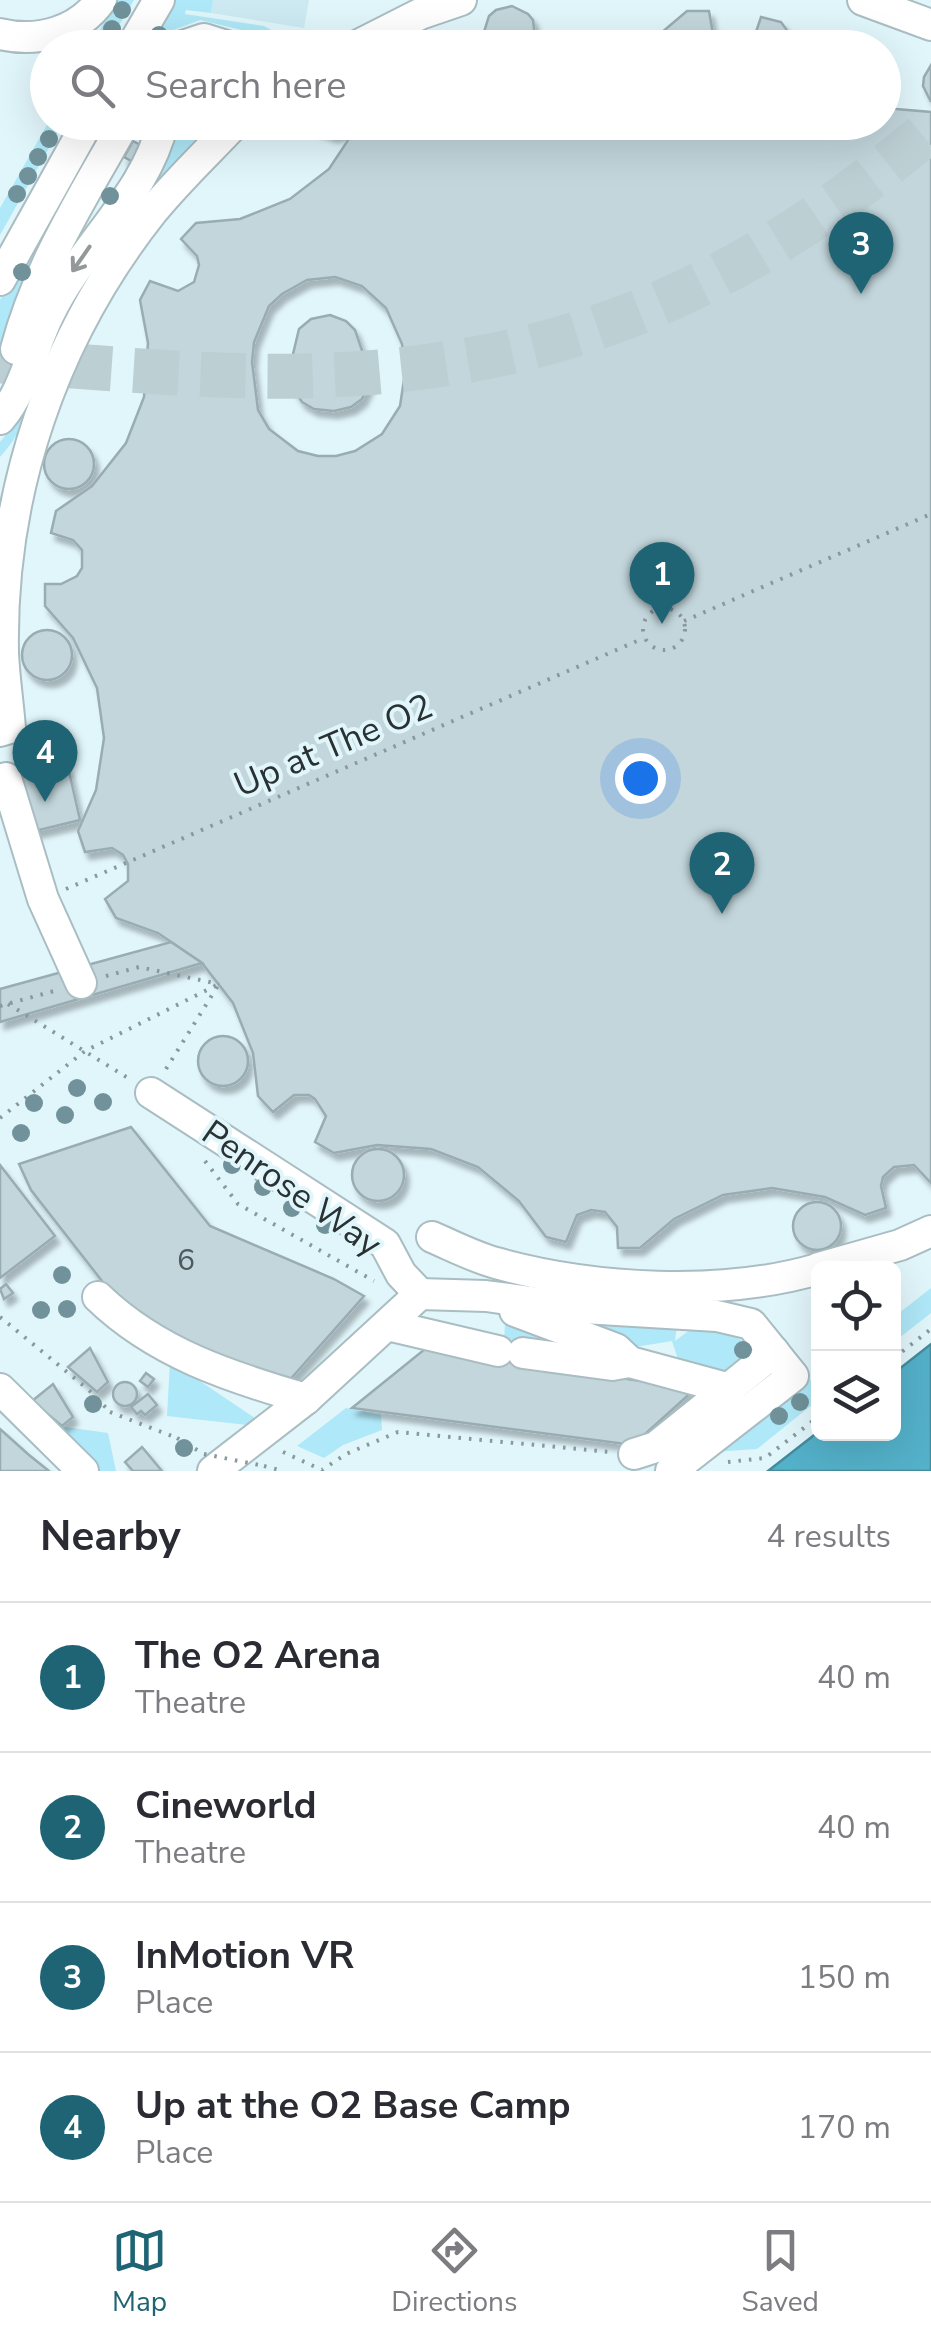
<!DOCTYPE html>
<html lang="en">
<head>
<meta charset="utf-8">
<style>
	body { margin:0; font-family:"Nunito Sans",sans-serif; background:#f7f7f7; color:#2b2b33 }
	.controls { position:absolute; right:30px; bottom:30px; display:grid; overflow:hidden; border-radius:15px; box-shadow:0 10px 40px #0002 }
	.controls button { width:90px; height:90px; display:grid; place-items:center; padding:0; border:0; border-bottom:2px solid #e1e1e2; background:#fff; color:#2b2b33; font:50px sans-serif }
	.you { position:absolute; left:640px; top:778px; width:35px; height:35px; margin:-25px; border:8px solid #fff; border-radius:50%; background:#1a73e8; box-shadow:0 0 0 15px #1a73e833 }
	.badge { display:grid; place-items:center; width:65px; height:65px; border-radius:50%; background:#1e6474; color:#fff; font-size:32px; font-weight:700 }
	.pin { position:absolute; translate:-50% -82px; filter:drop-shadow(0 2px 5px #0008) }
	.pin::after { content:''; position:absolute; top:52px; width:35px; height:30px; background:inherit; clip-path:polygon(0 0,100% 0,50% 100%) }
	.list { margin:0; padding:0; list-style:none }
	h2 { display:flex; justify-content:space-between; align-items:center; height:130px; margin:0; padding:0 40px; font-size:42px }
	h2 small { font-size:32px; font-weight:400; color:#7c7c81 }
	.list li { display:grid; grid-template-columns:65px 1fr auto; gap:30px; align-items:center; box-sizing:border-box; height:150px; padding:0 40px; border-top:2px solid #e1e1e2 }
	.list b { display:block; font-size:38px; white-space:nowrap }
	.list p { margin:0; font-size:32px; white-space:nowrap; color:#7c7c81 }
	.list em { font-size:32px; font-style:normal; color:#7c7c81 }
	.icon { flex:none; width:55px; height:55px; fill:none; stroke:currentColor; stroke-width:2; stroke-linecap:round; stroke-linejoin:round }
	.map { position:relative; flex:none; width:931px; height:1471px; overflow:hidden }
	.search { position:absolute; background:#fff; box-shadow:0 10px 40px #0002; left:30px; right:30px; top:30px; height:110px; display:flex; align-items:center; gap:25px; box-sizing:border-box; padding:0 35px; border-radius:55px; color:#7c7c81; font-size:38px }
	.sheet { height:730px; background:#fff }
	nav { display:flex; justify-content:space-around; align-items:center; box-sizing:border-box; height:140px; border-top:2px solid #e1e1e2; background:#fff; font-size:28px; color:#7c7c81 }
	nav a { display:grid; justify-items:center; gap:5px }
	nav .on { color:#1e6474 }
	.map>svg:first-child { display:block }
</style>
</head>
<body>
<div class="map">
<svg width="931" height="1471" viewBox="0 0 931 1471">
	<defs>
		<filter id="shadow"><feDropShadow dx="4.5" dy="7" stdDeviation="2.5" flood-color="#0004"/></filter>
	</defs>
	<rect width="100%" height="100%" fill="#e1f6fb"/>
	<path fill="#cdeaf2" d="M213,0H309L304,28L211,13Z"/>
	<g fill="#afe8f8">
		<path d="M116,0H134L106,47L90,48Z"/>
		<path d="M170,0H213L211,13L186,10L185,14L264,26L282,36L311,34L310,47H269L242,30L200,20L168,32L153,47L143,48Z"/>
		<path d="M48,123H63L0,235V208Z"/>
		<path d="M173,123H218C166,183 110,242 70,311C43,357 37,418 0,457V442L15,424L49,340Z"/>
		<path d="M79,158L86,162L0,366V300Z"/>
		<path d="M931,1288V1313L894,1342V1317Z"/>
		<path d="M536,1310L626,1327L677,1326L675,1341C681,1337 691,1328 697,1326C714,1322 744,1338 752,1351L731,1376L679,1362L672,1341L635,1347Z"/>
		<path d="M505,1323L536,1329L614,1358L504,1343Z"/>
		<path d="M170,1361L258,1420L256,1426L167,1416Z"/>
		<path d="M818,1374V1400L757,1449L713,1452Z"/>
		<path d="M346,1408L381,1415L382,1430L343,1445L324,1458L297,1446Z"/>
		<path d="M44,1424L108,1433L116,1471H100Z"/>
	</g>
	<path fill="#53b1c9" stroke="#468b9c" stroke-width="2.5" d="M931,1344V1471H768L818,1432L894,1434V1373Z"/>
	<g fill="#c2d6dc" stroke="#99acb2" stroke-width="2.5" fill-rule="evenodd" filter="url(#shadow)">
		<path d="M512,6L528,14L533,20L535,37L532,45L488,48L484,32L489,16L496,10Z"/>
		<path d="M687,11H709L714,40L728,48H636L654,39Z"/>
		<path d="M761,17L781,22L800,48H740L754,38Z"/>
		<path d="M931,65V102L923,86L924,77Z"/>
		<path d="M884,105L896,109L931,112V1183L914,1165L894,1167L883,1177L881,1186L886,1208L865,1215L825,1197L772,1188L723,1195L674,1219L640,1248H618L617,1227L605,1212L591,1210L577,1215L566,1242L546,1237L519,1201L478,1167L431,1149L377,1145L334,1153L315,1142L326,1116L315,1099L309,1095H294L273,1112L258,1096L253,1053L233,1003L202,963L158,933L116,918L105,899L128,881V864L123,855L112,848L85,852L78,831L96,790L104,738L97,688L73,638L45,606V584H61L77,576L82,568V550L73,540L51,533L56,511L92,486L126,443L144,397L148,343L140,300L150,281L178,291L194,282L199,265L197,256L181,239L196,223L240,219L290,199L329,169L360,122H884ZM335,277L362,286L386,308L402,344L405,373L400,406L382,434L355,451L336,456H318L298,451L269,429L258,410L252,362L254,342L269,306L282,294L307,280Z"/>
		<path d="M354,122L342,133L333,135L316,129L311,122Z"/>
		<path d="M133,141L144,147L135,163L124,157Z"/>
		<path d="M330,315L346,321L355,330L370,374L369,384L362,399L351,407L334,411L314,409L302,402L290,384L288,375L299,329L311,319Z"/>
		<circle cx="69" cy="464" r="25"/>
		<circle cx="47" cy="655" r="25"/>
		<path d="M68,767L80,820L27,833L16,779Z"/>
		<path d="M171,942L202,963L0,1022V989Z"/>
		<circle cx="223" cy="1061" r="25"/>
		<path d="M131,1127L210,1226L334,1279L364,1296L287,1383L164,1334L116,1299L31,1190L19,1164Z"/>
		<circle cx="378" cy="1175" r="26"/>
		<path d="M0,1165L55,1236L0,1278Z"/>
		<circle cx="817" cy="1226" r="24"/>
		<path d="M6,1284L13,1293L4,1299L0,1289Z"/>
		<path d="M90,1348L108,1382L97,1392L68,1367Z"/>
		<path d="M425,1349L695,1389L633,1445L352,1408Z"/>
		<path d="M146,1373L154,1379L148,1387L140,1381Z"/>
		<circle cx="125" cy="1394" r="12"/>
		<path d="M53,1384L73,1417L62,1426L32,1401Z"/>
		<path d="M148,1394L157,1405L145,1415L141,1411L137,1414L131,1407Z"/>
		<path d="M0,1429L29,1455L49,1471H0Z"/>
		<path d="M142,1447L162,1471H133L125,1462Z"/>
	</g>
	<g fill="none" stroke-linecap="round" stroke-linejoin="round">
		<path stroke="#bccfd3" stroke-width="45" stroke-dasharray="45 22" stroke-linecap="butt" d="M0,361C100,367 202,378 303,376C557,370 738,292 931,129"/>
		<g stroke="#a9bdc2" stroke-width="34">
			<g id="minor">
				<path d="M863,0L931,25"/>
				<path d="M0,34C38,43 78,32 101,0"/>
				<path d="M131,48L159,0"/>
				<path d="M177,48L204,39L233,48"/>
				<path d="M353,48L420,14L461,0"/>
				<path d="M0,280L88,122"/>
				<path d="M16,349C38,266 84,195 125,122"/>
				<path d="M0,419C25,390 32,348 49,314C81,247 147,194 163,122"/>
				<path d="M0,731L10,728C8,703 4,677 3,652C0,492 53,337 152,212C178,180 208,152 236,122"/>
				<path d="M6,778L43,899L81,983"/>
				<path d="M151,1093L385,1244L401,1274L420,1294"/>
				<path d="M432,1237C453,1246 474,1257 496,1263C593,1290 722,1297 818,1269"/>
				<path d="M819,1268L900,1245L931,1231"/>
				<path d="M420,1294L486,1296L567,1307L717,1316L751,1324L793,1376L671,1471"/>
				<path d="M98,1297C156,1353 230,1377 306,1399"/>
				<path d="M515,1311L616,1349L630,1362L730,1389"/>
				<path d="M387,1325L498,1351"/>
				<path d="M523,1353L612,1365L629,1362"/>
				<path d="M0,1389L83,1471"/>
				<path d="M634,1454L656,1447L774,1352"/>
				<path d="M213,1471L306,1399L420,1294"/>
			</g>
		</g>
		<g stroke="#89989b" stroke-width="4" stroke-dasharray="2.5 8" stroke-linecap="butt">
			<circle cx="664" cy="629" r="21"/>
			<path d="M684,621L931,514"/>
			<path d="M66,889L644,638"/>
			<path d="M106,976L139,967L219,984"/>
			<path d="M8,1004L128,1078"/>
			<path d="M0,1006L54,991"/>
			<path d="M166,1069L219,984"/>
			<path d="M0,1118L85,1051L219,984"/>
			<path d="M205,1161L238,1204L374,1281"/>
			<path d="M0,1317L89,1390L110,1412"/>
			<path d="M894,1358L931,1329"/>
			<path d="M177,1438L199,1451"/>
			<path d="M283,1452L322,1470L346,1454L398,1432L610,1452"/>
			<path d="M728,1462L765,1458L818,1417"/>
			<path d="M264,1466L283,1471"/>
		</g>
		<use href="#minor" stroke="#fff" stroke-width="30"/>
		<g stroke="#89989b" stroke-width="4" stroke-dasharray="2.5 8" stroke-linecap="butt">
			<path d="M110,1412L177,1438"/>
			<path d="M204,1454L264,1466"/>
		</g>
	</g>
	<g fill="#71929a">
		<circle cx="122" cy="10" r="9"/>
		<circle cx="112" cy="29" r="9"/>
		<circle cx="159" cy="35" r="9"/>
		<circle cx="49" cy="139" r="9"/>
		<circle cx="38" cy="157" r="9"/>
		<circle cx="28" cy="176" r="9"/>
		<circle cx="17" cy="194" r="9"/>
		<circle cx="110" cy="196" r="9"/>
		<circle cx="22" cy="272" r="9"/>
		<circle cx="77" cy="1088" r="9"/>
		<circle cx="103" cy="1102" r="9"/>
		<circle cx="34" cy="1103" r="9"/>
		<circle cx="65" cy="1115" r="9"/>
		<circle cx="21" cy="1133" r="9"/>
		<circle cx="232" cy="1165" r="9"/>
		<circle cx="263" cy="1187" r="9"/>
		<circle cx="292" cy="1208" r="9"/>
		<circle cx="325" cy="1225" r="9"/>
		<circle cx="62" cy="1275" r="9"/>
		<circle cx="67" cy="1309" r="9"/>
		<circle cx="41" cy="1310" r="9"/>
		<circle cx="743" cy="1350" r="9"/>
		<circle cx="800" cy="1402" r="9"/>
		<circle cx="93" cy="1404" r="9"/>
		<circle cx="779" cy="1416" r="9"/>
		<circle cx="184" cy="1448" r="9"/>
	</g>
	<defs><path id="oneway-shaft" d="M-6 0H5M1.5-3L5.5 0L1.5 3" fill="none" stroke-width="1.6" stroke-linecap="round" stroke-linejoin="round" transform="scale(2.5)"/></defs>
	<use stroke="#949899" href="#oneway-shaft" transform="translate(81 259) rotate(125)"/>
	<g text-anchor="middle" stroke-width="8" stroke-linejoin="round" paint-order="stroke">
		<g font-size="30" fill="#4f5a5d">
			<text x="186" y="1270">6</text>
		</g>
		<g font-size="35" fill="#293133" stroke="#e1f6fb">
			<text transform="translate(333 745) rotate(-23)" y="12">Up at The O2</text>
			<text transform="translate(292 1188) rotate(35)" y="12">Penrose Way</text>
		</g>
	</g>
</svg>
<div class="controls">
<button><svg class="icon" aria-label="locate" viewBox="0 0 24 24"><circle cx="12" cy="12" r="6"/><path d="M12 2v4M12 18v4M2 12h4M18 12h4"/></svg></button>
<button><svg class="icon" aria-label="layers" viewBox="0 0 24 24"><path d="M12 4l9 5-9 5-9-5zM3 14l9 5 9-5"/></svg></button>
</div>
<div class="you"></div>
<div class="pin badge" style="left:662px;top:624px">1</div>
<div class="pin badge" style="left:722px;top:914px">2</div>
<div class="pin badge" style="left:861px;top:294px">3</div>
<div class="pin badge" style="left:45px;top:802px">4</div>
<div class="search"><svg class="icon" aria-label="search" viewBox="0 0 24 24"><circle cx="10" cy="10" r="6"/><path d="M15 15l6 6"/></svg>Search here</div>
</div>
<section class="sheet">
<h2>Nearby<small>4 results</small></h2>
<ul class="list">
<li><span class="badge">1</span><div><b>The O2 Arena</b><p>Theatre</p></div><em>40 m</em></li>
<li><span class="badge">2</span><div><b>Cineworld</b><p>Theatre</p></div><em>40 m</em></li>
<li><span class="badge">3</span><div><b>InMotion VR</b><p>Place</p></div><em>150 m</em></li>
<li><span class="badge">4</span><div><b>Up at the O2 Base Camp</b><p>Place</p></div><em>170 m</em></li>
</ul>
</section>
<nav>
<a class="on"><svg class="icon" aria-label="map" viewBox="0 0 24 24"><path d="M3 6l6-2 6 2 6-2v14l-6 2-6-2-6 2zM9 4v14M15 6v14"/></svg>Map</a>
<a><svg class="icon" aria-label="directions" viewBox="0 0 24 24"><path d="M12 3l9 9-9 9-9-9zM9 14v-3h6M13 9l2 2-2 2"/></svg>Directions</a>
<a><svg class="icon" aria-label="saved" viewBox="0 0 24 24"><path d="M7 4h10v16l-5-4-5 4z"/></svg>Saved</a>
</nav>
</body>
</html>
